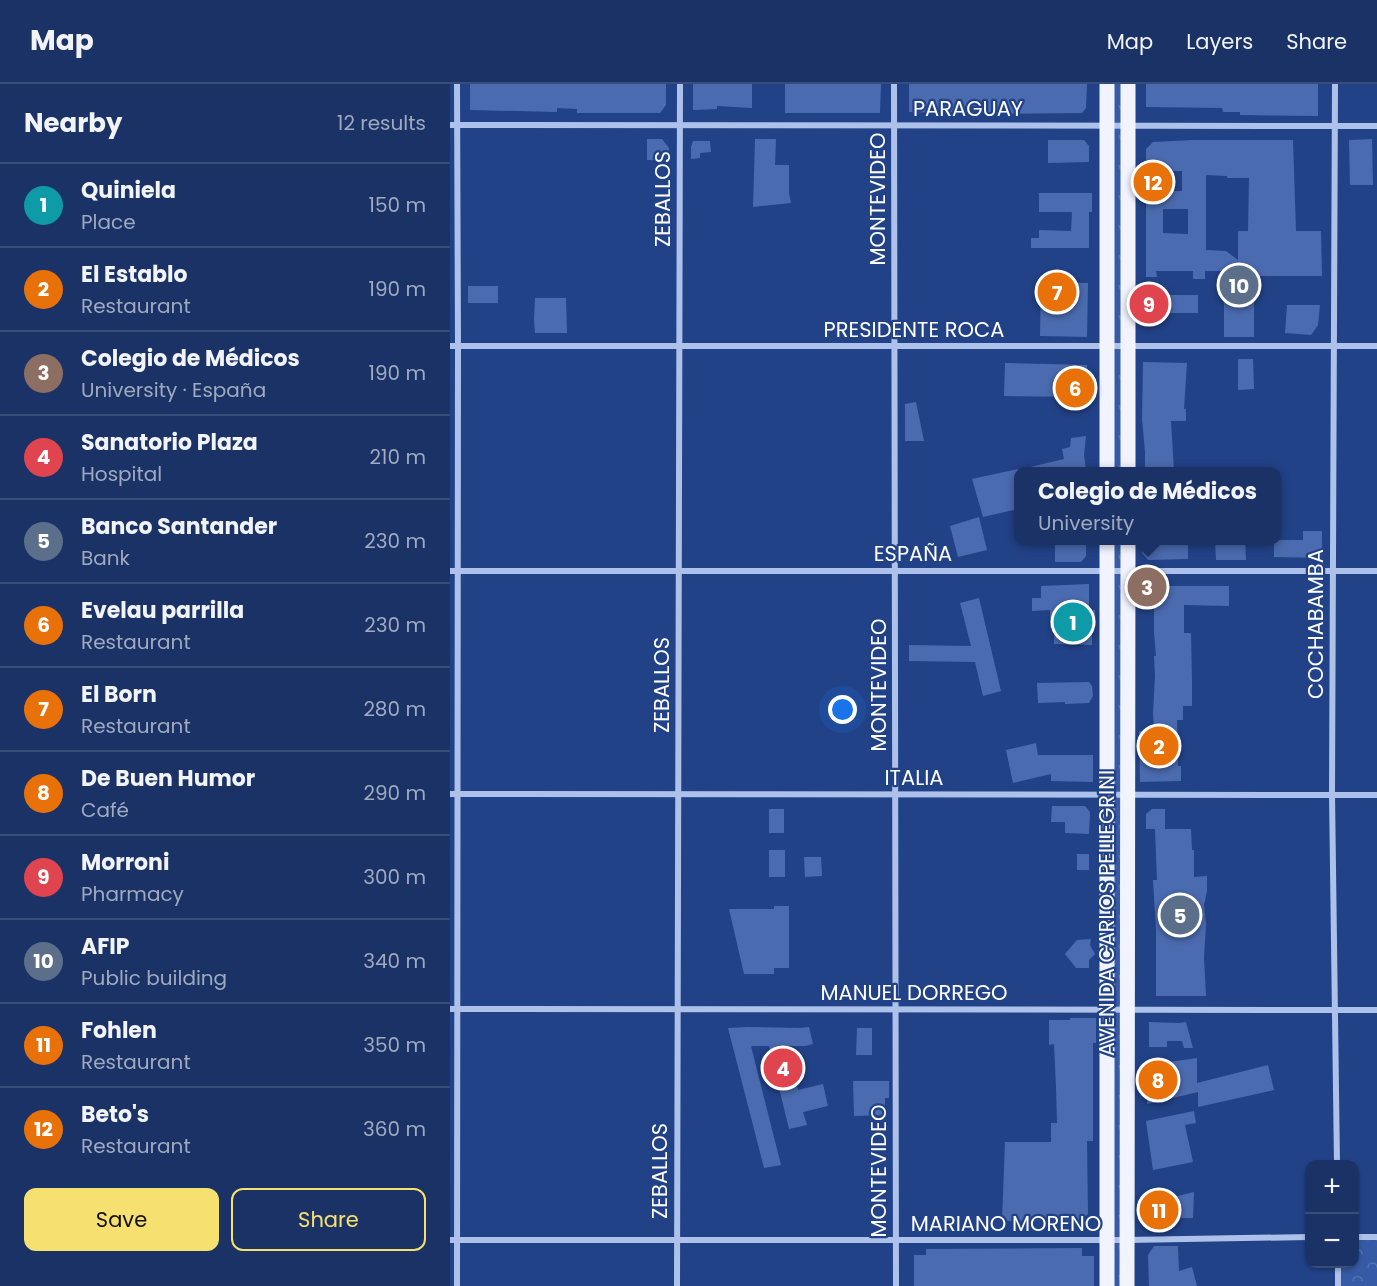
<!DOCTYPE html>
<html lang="en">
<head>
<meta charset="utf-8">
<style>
	body { margin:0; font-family:Poppins,sans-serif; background:#273e6f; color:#f1f3f6 }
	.controls { position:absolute; right:18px; bottom:18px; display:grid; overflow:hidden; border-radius:12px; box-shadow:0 2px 4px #0004 }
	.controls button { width:54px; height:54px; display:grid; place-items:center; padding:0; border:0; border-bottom:2px solid #384d7a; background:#1a3266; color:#f1f3f6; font:30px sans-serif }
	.you { position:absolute; left:393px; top:626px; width:21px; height:21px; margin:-15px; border:4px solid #fff; border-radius:50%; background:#1a73e8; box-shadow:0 0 0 9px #1a73e833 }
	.badge { display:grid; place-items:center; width:39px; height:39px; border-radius:50%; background:#f6e06f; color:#fff; font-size:20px; font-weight:700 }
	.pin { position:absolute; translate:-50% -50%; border:3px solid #fff; box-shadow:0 2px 6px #0006 }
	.popup { position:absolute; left:564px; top:383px; width:267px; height:78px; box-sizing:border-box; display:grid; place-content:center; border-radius:12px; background:#1a3266; filter:drop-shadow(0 2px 4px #0005); font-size:20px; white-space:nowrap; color:#9faabf }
	.popup b { font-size:22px; color:#f1f3f6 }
	.popup::after { content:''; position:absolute; left:50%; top:100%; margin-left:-12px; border:12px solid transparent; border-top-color:#1a3266 }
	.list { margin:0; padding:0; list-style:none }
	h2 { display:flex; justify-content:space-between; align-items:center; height:78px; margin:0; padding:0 24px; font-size:26px }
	h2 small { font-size:20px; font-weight:400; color:#9faabf }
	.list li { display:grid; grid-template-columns:39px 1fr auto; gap:18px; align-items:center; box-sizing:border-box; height:84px; padding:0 24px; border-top:2px solid #384d7a }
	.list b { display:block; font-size:22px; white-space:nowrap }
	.list p { margin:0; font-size:20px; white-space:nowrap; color:#9faabf }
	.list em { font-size:20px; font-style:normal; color:#9faabf }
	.actions { display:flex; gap:12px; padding:18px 24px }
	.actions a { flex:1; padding:14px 0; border:2px solid #f6e06f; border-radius:12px; text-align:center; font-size:21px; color:#f6e06f }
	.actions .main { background:#f6e06f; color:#111 }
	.map { position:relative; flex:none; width:927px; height:1202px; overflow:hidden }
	header { display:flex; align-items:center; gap:36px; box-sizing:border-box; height:84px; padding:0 30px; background:#1a3266; border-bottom:2px solid #384d7a }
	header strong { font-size:28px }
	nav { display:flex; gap:33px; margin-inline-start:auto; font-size:21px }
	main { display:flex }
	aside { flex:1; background:#1a3266 }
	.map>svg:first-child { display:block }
</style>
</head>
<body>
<header>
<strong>Map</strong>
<nav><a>Map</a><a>Layers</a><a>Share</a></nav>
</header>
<main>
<aside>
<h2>Nearby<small>12 results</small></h2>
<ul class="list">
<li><span class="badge" style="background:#0f9aa8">1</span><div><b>Quiniela</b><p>Place</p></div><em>150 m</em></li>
<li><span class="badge" style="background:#e8710a">2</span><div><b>El Establo</b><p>Restaurant</p></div><em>190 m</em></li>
<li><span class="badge" style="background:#8d6e63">3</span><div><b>Colegio de Médicos</b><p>University · España</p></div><em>190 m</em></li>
<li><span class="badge" style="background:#e0444e">4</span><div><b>Sanatorio Plaza</b><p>Hospital</p></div><em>210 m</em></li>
<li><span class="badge" style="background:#5c6f8a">5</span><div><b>Banco Santander</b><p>Bank</p></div><em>230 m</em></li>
<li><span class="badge" style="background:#e8710a">6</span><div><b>Evelau parrilla</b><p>Restaurant</p></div><em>230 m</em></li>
<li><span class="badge" style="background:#e8710a">7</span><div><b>El Born</b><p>Restaurant</p></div><em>280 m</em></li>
<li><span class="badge" style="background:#e8710a">8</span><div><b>De Buen Humor</b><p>Café</p></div><em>290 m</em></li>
<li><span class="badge" style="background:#e0444e">9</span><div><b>Morroni</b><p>Pharmacy</p></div><em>300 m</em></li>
<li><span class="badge" style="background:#5c6f8a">10</span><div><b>AFIP</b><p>Public building</p></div><em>340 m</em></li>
<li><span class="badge" style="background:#e8710a">11</span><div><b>Fohlen</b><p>Restaurant</p></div><em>350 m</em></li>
<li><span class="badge" style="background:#e8710a">12</span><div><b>Beto's</b><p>Restaurant</p></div><em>360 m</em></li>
</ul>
<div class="actions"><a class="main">Save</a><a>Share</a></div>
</aside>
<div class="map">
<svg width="927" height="1202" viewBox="0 0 927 1202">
	<defs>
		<pattern id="grass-tufts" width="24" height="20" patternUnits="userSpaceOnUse" patternTransform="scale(1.5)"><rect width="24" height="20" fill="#365aa5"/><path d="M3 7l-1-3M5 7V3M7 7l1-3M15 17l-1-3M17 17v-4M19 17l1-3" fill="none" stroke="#5473b2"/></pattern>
		<pattern id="park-crowns" width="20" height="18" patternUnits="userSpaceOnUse" patternTransform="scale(1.5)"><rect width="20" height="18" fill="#365aa5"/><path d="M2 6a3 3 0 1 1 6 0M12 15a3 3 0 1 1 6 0" fill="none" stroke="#5473b2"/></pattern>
	</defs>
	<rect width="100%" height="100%" fill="#224288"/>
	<g fill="url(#grass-tufts)">
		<rect x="657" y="0" width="21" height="387"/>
		<path d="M678,456L677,1202H657V457Z"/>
	</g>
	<path fill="url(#park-crowns)" d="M905,1153H927V1202H888V1180H904Z"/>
	<g fill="#4b6bb0" fill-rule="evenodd">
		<path d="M20,0H216V21L210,29H127V25L107,24V28L20,26Z"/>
		<path d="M243,0H302V24L267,22V25L243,26Z"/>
		<path d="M335,0H431L430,29H335Z"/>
		<path d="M459,0H637L636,24L632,29L544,30L459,28Z"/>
		<path d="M696,0H868V32L790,31V28H773L772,24L696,23Z"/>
		<path d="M197,55H212L219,64V77L197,76Z"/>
		<path d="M305,55H326L325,81H339V109L341,119L303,123Z"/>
		<path d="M922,55L923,101H900L899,56Z"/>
		<path d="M598,56H634L639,62V78L598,79Z"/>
		<path d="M744,56H843L846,147H871L872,192H804V253H774V187H755V195H743V187H706L707,193H696V65L703,58ZM712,87H732V107H712ZM756,91L777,92V94H799L798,147H788V176L776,167L756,166ZM713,125H738V150L713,149Z"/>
		<path d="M243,57H260L261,68L250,69V74L241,75V63Z"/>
		<path d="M589,109H642V128H639V164H581V154H589V146L621,147L622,128H589Z"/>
		<path d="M591,198L638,199L637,253L590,252Z"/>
		<rect x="18" y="202" width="30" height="17"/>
		<path d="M710,211H748V229H710V226L693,227V213H710Z"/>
		<path d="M85,214H116L117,249H85L84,235Z"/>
		<path d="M837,221H870L868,241L861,251L835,249Z"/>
		<path d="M788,275H803L804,305L788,306Z"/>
		<path d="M693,278L737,279L734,325H736V337H721L724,387H695V368L692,335Z"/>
		<path d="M555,279L637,281L636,313L554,312Z"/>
		<path d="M466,318L474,357H455V320Z"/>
		<path d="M636,352L634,371L636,387H577L576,384L614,375L612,365L620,363L621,354Z"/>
		<path d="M568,385V425L533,433L522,395Z"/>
		<path d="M529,433L537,466L508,473L500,442Z"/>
		<path d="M853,447H872V474L824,473V456H853Z"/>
		<path d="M605,456H636V472L631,478H605Z"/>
		<path d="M693,456L738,458V475L698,476L692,469Z"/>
		<path d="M765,456H795L796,476H766Z"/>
		<path d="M639,500V526H645L646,542L642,543V561L604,560V544H600V526L582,527V514H591V502Z"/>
		<path d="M704,502H779V522L734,521V549H741L742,597V622H733V636H727L728,682H731V697L690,698L689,647H704L703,629L705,592L704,572H706L704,549Z"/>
		<path d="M529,514L551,607L533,612L525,578L459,577V561L521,562L510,519Z"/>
		<path d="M639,598L642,602L643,612L639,619L615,620V618L588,619L587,599Z"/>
		<path d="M586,659L588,671H643V698L601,697V690L563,699L556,666Z"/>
		<path d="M602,722H635L640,728L639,750L615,749V738H601Z"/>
		<rect x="319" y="725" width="15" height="24"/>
		<path d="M702,725H715V745H741L742,766H744V793L757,792V807L754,821L756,840L754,874L756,912H706V846L703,796H707L705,745H696V730Z"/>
		<rect x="319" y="766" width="16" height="27"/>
		<rect x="627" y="770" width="12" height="16"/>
		<path d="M354,773H371L372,792L355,793Z"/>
		<path d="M324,822H339V884H324V890H294L279,825H324Z"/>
		<path d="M641,855L640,861L645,870L639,876V884H626L615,870L627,856Z"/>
		<path d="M620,934H646V959H643V1057H637L638,1130L631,1136L552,1137L555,1058H601V1039H607L606,1003L604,960L599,961V936H620Z"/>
		<path d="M699,938L729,939L736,938L743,964H734L732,957H717V963H699Z"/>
		<path d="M297,943L350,944L359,943L363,960L355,962H337L348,1006L373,1000L378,1022L353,1028L357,1041L339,1045L319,962H301L331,1081L314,1084L278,944Z"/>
		<path d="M407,944H422V971H406Z"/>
		<path d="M747,974V999L818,981L824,1006L748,1023V1008L697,1020V981Z"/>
		<path d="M403,997H439V1014H435V1031L404,1032Z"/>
		<path d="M744,1027L746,1039L735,1041L743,1078L703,1086L696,1037Z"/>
		<path d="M744,1108L743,1134H705L698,1127L699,1119Z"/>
		<path d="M704,1162H728L729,1187L742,1183L747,1202H699L698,1171Z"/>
		<path d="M632,1164V1172H644V1202H464V1171H476V1165Z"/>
	</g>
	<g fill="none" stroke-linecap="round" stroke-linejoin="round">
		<g stroke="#adc1ea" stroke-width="6">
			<path d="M7,0L8,262L7,1202"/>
			<path d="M444,0L446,1202"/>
			<path d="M885,0L882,710L887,1080"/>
			<path d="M0,41L927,42"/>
			<path d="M0,262H927"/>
			<path d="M0,487H927"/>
			<path d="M0,710L927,711"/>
			<path d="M0,925L927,926"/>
			<path d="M904,1153H927"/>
			<path d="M0,1156H677L860,1153"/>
			<path d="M227,1202L230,0"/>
			<path d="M888,1202V1180"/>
		</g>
		<g stroke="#f1f4fe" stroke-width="15">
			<path d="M678,0V388"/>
			<path d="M657,388V0"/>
			<path d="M657,1202V456"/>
			<path d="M677,1202L678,456"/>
		</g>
	</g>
	<g text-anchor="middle" stroke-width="4.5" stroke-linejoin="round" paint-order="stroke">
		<g font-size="21" fill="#fff" stroke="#224288">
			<text x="518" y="32">PARAGUAY</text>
			<text transform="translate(213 115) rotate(-90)" y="7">ZEBALLOS</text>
			<text transform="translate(428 115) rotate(-90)" y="7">MONTEVIDEO</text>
			<text x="464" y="253">PRESIDENTE ROCA</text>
			<text x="463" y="477">ESPAÑA</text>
			<text transform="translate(866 540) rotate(-90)" y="7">COCHABAMBA</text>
			<text transform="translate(212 601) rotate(-90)" y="7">ZEBALLOS</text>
			<text transform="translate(429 601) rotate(-90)" y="7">MONTEVIDEO</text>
			<text x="464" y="701">ITALIA</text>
			<text transform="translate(657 829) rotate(-90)" y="7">AVENIDA CARLOS PELLEGRINI</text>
			<text x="464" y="916">MANUEL DORREGO</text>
			<text transform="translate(210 1087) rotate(-90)" y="7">ZEBALLOS</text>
			<text transform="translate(429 1087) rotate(-90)" y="7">MONTEVIDEO</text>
			<text x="556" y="1147">MARIANO MORENO</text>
		</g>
	</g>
</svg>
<div class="controls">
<button>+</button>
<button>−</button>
</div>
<div class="you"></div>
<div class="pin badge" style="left:623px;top:538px;background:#0f9aa8">1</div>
<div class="pin badge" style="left:709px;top:662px;background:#e8710a">2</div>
<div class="pin badge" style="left:697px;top:503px;background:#8d6e63">3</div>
<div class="popup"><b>Colegio de Médicos</b>University</div>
<div class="pin badge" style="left:333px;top:984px;background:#e0444e">4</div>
<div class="pin badge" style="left:730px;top:831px;background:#5c6f8a">5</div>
<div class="pin badge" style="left:625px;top:304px;background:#e8710a">6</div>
<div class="pin badge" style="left:607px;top:208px;background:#e8710a">7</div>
<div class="pin badge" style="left:708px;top:996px;background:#e8710a">8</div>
<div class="pin badge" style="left:699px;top:220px;background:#e0444e">9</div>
<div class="pin badge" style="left:789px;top:201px;background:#5c6f8a">10</div>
<div class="pin badge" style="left:709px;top:1126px;background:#e8710a">11</div>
<div class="pin badge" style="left:703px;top:98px;background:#e8710a">12</div>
</div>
</main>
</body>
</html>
